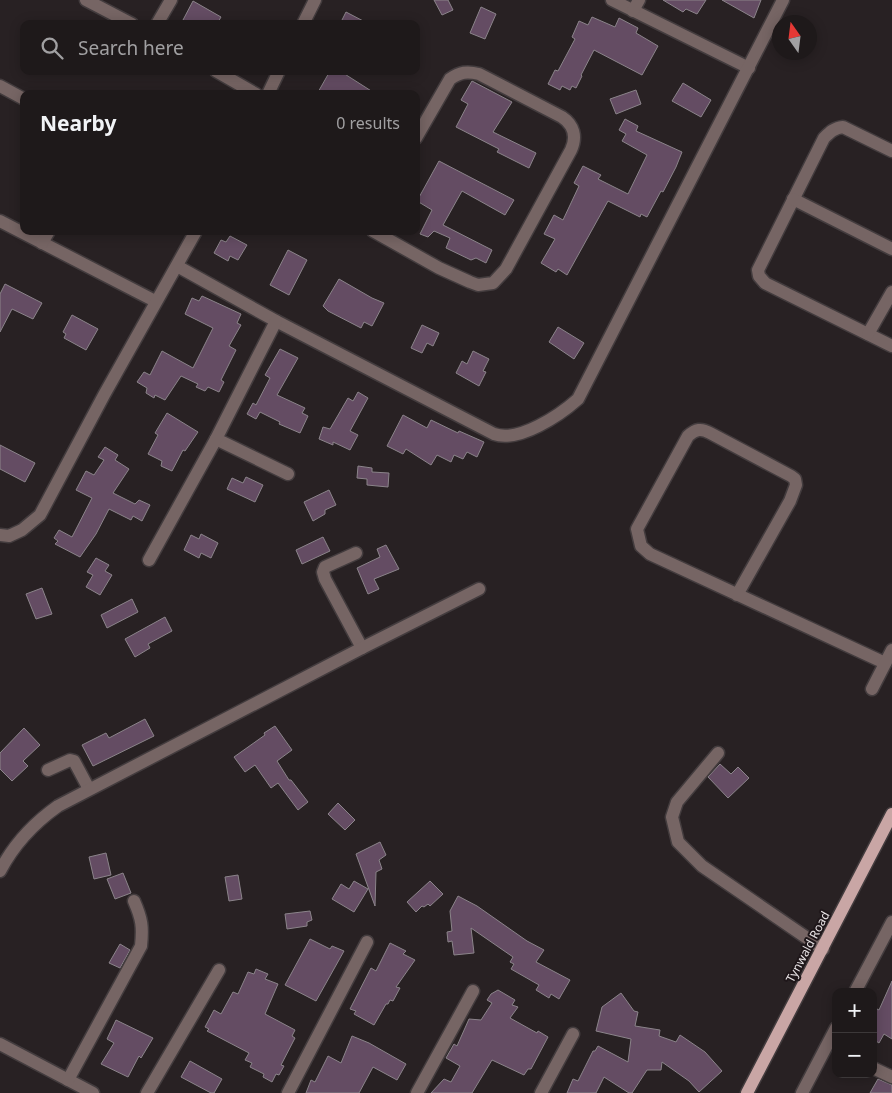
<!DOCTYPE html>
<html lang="en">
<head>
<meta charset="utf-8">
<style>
	body { margin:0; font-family:"Noto Sans",sans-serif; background:#262223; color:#f1f3f6 }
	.controls { position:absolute; right:15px; bottom:15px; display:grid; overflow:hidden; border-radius:10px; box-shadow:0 2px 12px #0003 }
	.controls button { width:45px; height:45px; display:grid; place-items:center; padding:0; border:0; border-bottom:1px solid #3c3839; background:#1e191a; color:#f1f3f6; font:25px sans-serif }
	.compass { position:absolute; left:772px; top:15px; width:45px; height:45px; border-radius:50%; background:#1e191a; box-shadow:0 2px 12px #0003; rotate:346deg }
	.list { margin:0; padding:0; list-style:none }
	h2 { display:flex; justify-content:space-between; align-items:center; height:65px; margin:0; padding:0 20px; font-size:21px }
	h2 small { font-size:16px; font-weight:400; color:#a1a0a2 }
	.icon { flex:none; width:28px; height:28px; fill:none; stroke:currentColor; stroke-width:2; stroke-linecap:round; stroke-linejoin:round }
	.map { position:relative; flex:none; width:892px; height:1093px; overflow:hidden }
	.search { position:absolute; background:#1e191a; box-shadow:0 2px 12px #0003; left:20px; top:20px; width:400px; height:55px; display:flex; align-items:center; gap:12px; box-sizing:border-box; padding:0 18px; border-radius:10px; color:#a1a0a2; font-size:19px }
	.panel { position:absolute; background:#1e191a; box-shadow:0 2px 12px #0003; left:20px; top:90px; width:400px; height:145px; border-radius:10px }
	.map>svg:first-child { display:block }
</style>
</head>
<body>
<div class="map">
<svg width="892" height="1093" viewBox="0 0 892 1093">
	<rect width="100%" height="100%" fill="#282123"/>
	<g fill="#644c63" stroke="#8b848a">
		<path d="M434,0H448L453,10L442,15Z"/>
		<path d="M663,0H706L697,14L686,9L683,12Z"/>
		<path d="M722,0H761L754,18Z"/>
		<path d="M193,1L221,17L217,24H191L183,20Z"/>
		<path d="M481,7L496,14L485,39L470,33Z"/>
		<path d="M346,12L369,24H340Z"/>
		<path d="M592,17L615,27L619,18L638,28L636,33L658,46L642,75L594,50L581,75L582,76L576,88L572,86L570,90L562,86L560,90L548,84L555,70L558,71L575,39L572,37L579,21L588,25Z"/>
		<path d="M330,71H340L376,94H317Z"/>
		<path d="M472,81L512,102L493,132L536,153L529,168L497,152L499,149L456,127L468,104L461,100Z"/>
		<path d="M683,83L711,100L701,117L672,101Z"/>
		<path d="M636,90L641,104L616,114L610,99Z"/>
		<path d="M625,119L638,126L636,131L682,152L676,167L663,192L661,191L647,217L641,214L640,217L608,201L567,275L558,269L556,272L541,263L555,239L544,234L554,215L563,220L579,186L574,183L583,166L601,175L598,179L628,194L647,155L622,141L626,134L619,130Z"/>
		<path d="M439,161L514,200L505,215L462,191L443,225L492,250L486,263L476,258L471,260L446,248L450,238L434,231L428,237L420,234L432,210L417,201Z"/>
		<path d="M230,236L247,245L238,260L230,256L228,261L214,253L221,240L226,242Z"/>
		<path d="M288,250L307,260L289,295L270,285Z"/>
		<path d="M339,279L372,298L384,303L372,326L364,322L361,328L328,311L323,306Z"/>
		<path d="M5,284L42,303L33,319L12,309L0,332V294Z"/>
		<path d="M202,296L241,314L237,323L241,325L229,346L236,350L221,380L224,382L219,392L208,387L205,391L196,387L198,384L181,376L165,400L155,395L154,398L146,393L147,388L137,382L144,372L150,375L162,351L193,368L213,328L185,314L192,298L199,301Z"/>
		<path d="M72,315L98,329L86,350L64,338L66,334L63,332Z"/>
		<path d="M422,325L439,333L433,346L427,343L422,353L411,348Z"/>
		<path d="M558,327L584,343L574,359L549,342Z"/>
		<path d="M280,349L298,358L277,395L305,408L302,413L308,416L300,433L279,424L280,422L260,412L256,419L247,414L253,403L256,405L270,378L265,375Z"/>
		<path d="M473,351L489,359L483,371L486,372L479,386L456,373L462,361L467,364Z"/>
		<path d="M358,392L368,398L350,431L358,435L350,450L333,442V445L319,439L323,427L330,429L348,398L353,401Z"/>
		<path d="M167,413L198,432L185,451L183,450L172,471L161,466L162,461L148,454L158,435L155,433Z"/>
		<path d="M403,415L427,428L431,420L458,433L459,431L484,442L477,457L467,452L463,459L454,455L451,462L437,455L431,465L406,449L403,454L387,446Z"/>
		<path d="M0,445L35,463L25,482L0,469Z"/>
		<path d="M105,447L118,455L115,460L129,469L113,493L135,504L139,500L150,505L142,521L133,516L131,520L109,509L96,534L80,557L55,544L58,541L54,538L59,530L72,537L92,498L76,490L86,471L94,475L104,460L98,457Z"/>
		<path d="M358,466L372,468V472L389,473L388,487L367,485V479L357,478Z"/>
		<path d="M246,477L263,485L255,502L227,489L232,478L243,483Z"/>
		<path d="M329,490L336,505L325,510V514L313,521L304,502Z"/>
		<path d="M201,534L218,543L211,558L201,553L199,558L184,550L191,535L199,539Z"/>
		<path d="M323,537L330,551L302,564L296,550Z"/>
		<path d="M386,545L399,569L374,579L379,589L368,594L357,568L380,557L377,549Z"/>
		<path d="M96,558L109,565L105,571L112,575L100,595L86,587L93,575L87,572Z"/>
		<path d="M42,588L52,614L36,619L26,594Z"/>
		<path d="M132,599L138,612L107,628L101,615Z"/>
		<path d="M165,617L172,631L148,644L150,648L135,657L125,639Z"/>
		<path d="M145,719L154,736L93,766L82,745L106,733L109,738Z"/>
		<path d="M275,726L292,750L277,761L289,780H291L308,802L298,810L278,783L271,788L255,765L245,772L234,757L265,735L264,733Z"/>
		<path d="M24,728L40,745L23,761L28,766L12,781L0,769V753Z"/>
		<path d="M720,764L731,774L738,767L749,778L728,798L708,777Z"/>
		<path d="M338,803L355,820L345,830L328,814Z"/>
		<path d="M380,842L386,855L379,860L382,869L376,872L375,906L356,854Z"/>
		<path d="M106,853L111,875L94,879L89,857Z"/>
		<path d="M123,873L131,893L115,899L107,879Z"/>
		<path d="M238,875L242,899L229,901L225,877Z"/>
		<path d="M354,881L368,889L354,912L332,899L341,884L349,889Z"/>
		<path d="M430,881L443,894L430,906L428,904L424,907L422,906L416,912L407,902Z"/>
		<path d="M458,896L477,906L527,941L544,950L536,962L570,980L559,999L551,994L549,998L536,990L539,985L511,969L514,964L510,962L513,957L471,928L474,953L454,955L452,941L448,942L447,932L452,931L450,911Z"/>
		<path d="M310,911L312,920L307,922V926L287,929L285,914Z"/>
		<path d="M310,939L330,949L332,946L344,951L316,1001L285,985Z"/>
		<path d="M390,943L406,951L403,954L415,960L396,987L400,988L393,1001L390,1000L388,1004H386L374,1025L354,1014L356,1011L350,1009L371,968L376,971Z"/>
		<path d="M120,944L130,950L120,968L109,963Z"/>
		<path d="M256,969L268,974L265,979L278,984L265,1014L295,1030L292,1036L295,1038L281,1065L284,1066L279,1075L276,1074L272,1082L263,1077L264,1074L250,1067L252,1063L245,1060L249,1053L207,1031L209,1029L205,1027L214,1010L221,1014L233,992L238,994L248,972L254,974Z"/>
		<path d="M892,981V1039L884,1034L879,1043L873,1039V1007L879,1010Z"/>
		<path d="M498,990L515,1000L512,1005L518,1007L510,1018L537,1033L538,1031L548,1037L531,1069H528L524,1075L492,1060L472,1093H431L444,1079L451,1082L460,1066L446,1058L454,1044L457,1046L469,1019L481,1020L492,1003L487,1000L491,994Z"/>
		<path d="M621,993L634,1011L638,1012L635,1026L660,1030L659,1036L676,1042L680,1035L705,1052L722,1071L699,1092L689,1081L662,1062L661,1070H647L632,1093H629L604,1077L596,1093H567L573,1079L578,1081L593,1051H595L598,1046L628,1062L631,1039L596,1031L602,1007Z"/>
		<path d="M116,1020L153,1038L141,1058L139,1056L128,1077L101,1064L114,1043L107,1039Z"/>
		<path d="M352,1036L369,1043L406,1064L397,1080L373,1067L359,1093H306L311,1080L315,1082L328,1056L341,1063Z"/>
		<path d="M190,1061L222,1079L214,1093H211L181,1077Z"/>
		<path d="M878,1079L892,1085V1093H870Z"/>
	</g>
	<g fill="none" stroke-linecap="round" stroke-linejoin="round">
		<g stroke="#433c3e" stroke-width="15">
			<g id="minor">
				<path d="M86,0L132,24"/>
				<path d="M612,0L749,68"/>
				<path d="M633,11L639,0"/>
				<path d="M157,24L171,0"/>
				<path d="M303,24L315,0"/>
				<path d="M216,71L256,94"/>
				<path d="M0,86L24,99"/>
				<path d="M268,94L279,71"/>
				<path d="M892,151L843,127C834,128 830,132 824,138L758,270L759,276L765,283L892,346"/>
				<path d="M793,199L892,249"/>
				<path d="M0,221L155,301"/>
				<path d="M373,231L439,268L470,282L478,285L493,283L506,269L571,150C577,137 574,125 562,117L479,74C467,71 460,72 450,79L416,138"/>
				<path d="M42,243L49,231"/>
				<path d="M177,266L276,321L494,434C519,443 560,415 578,399L783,0"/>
				<path d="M868,334L892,292"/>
				<path d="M216,439L288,474"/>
				<path d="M0,535L9,536L22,530L40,515L104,395L196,231"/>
				<path d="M356,553L325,567L323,572L325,579L362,648"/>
				<path d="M149,560L216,439L276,321"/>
				<path d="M737,595L790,501L796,485L795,479L791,476L710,433C701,428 696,429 688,436L637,529L641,546L650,554L885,663"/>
				<path d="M872,689L892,650"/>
				<path d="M718,753L677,802L672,817L678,842L702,866L823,949"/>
				<path d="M48,770L70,760L74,761L89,789"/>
				<path d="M0,871C14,844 34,823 58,806L362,648L479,589"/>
				<path d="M855,992L892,922"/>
				<path d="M0,1044L93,1093"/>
				<path d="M873,1068L892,1077"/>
				<path d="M68,1080L141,946C143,927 142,919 134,901"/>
				<path d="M147,1093L219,970"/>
				<path d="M288,1093L367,942"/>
				<path d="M417,1093L473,991"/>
				<path d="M541,1093L573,1034"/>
				<path d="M802,1093L836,1028"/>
			</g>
		</g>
		<g stroke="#433c3e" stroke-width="15">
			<path id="major" d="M747,1093L892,814"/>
		</g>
		<use href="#minor" stroke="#766564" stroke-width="12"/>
		<use href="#major" stroke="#c9a6a5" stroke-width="12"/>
	</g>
	<g text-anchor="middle" stroke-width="4" stroke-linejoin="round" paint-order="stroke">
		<g font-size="12" fill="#e9e4e6" stroke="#1f171a">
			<text transform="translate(808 947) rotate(-62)" y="4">Tynwald Road</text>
		</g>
	</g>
</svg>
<div class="controls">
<button>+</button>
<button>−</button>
</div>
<svg class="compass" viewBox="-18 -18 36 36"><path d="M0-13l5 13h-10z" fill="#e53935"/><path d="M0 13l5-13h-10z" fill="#a1a0a2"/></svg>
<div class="search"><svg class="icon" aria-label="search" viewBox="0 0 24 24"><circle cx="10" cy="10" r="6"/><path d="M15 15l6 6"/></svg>Search here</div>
<section class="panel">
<h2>Nearby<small>0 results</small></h2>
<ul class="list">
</ul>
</section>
</div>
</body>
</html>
